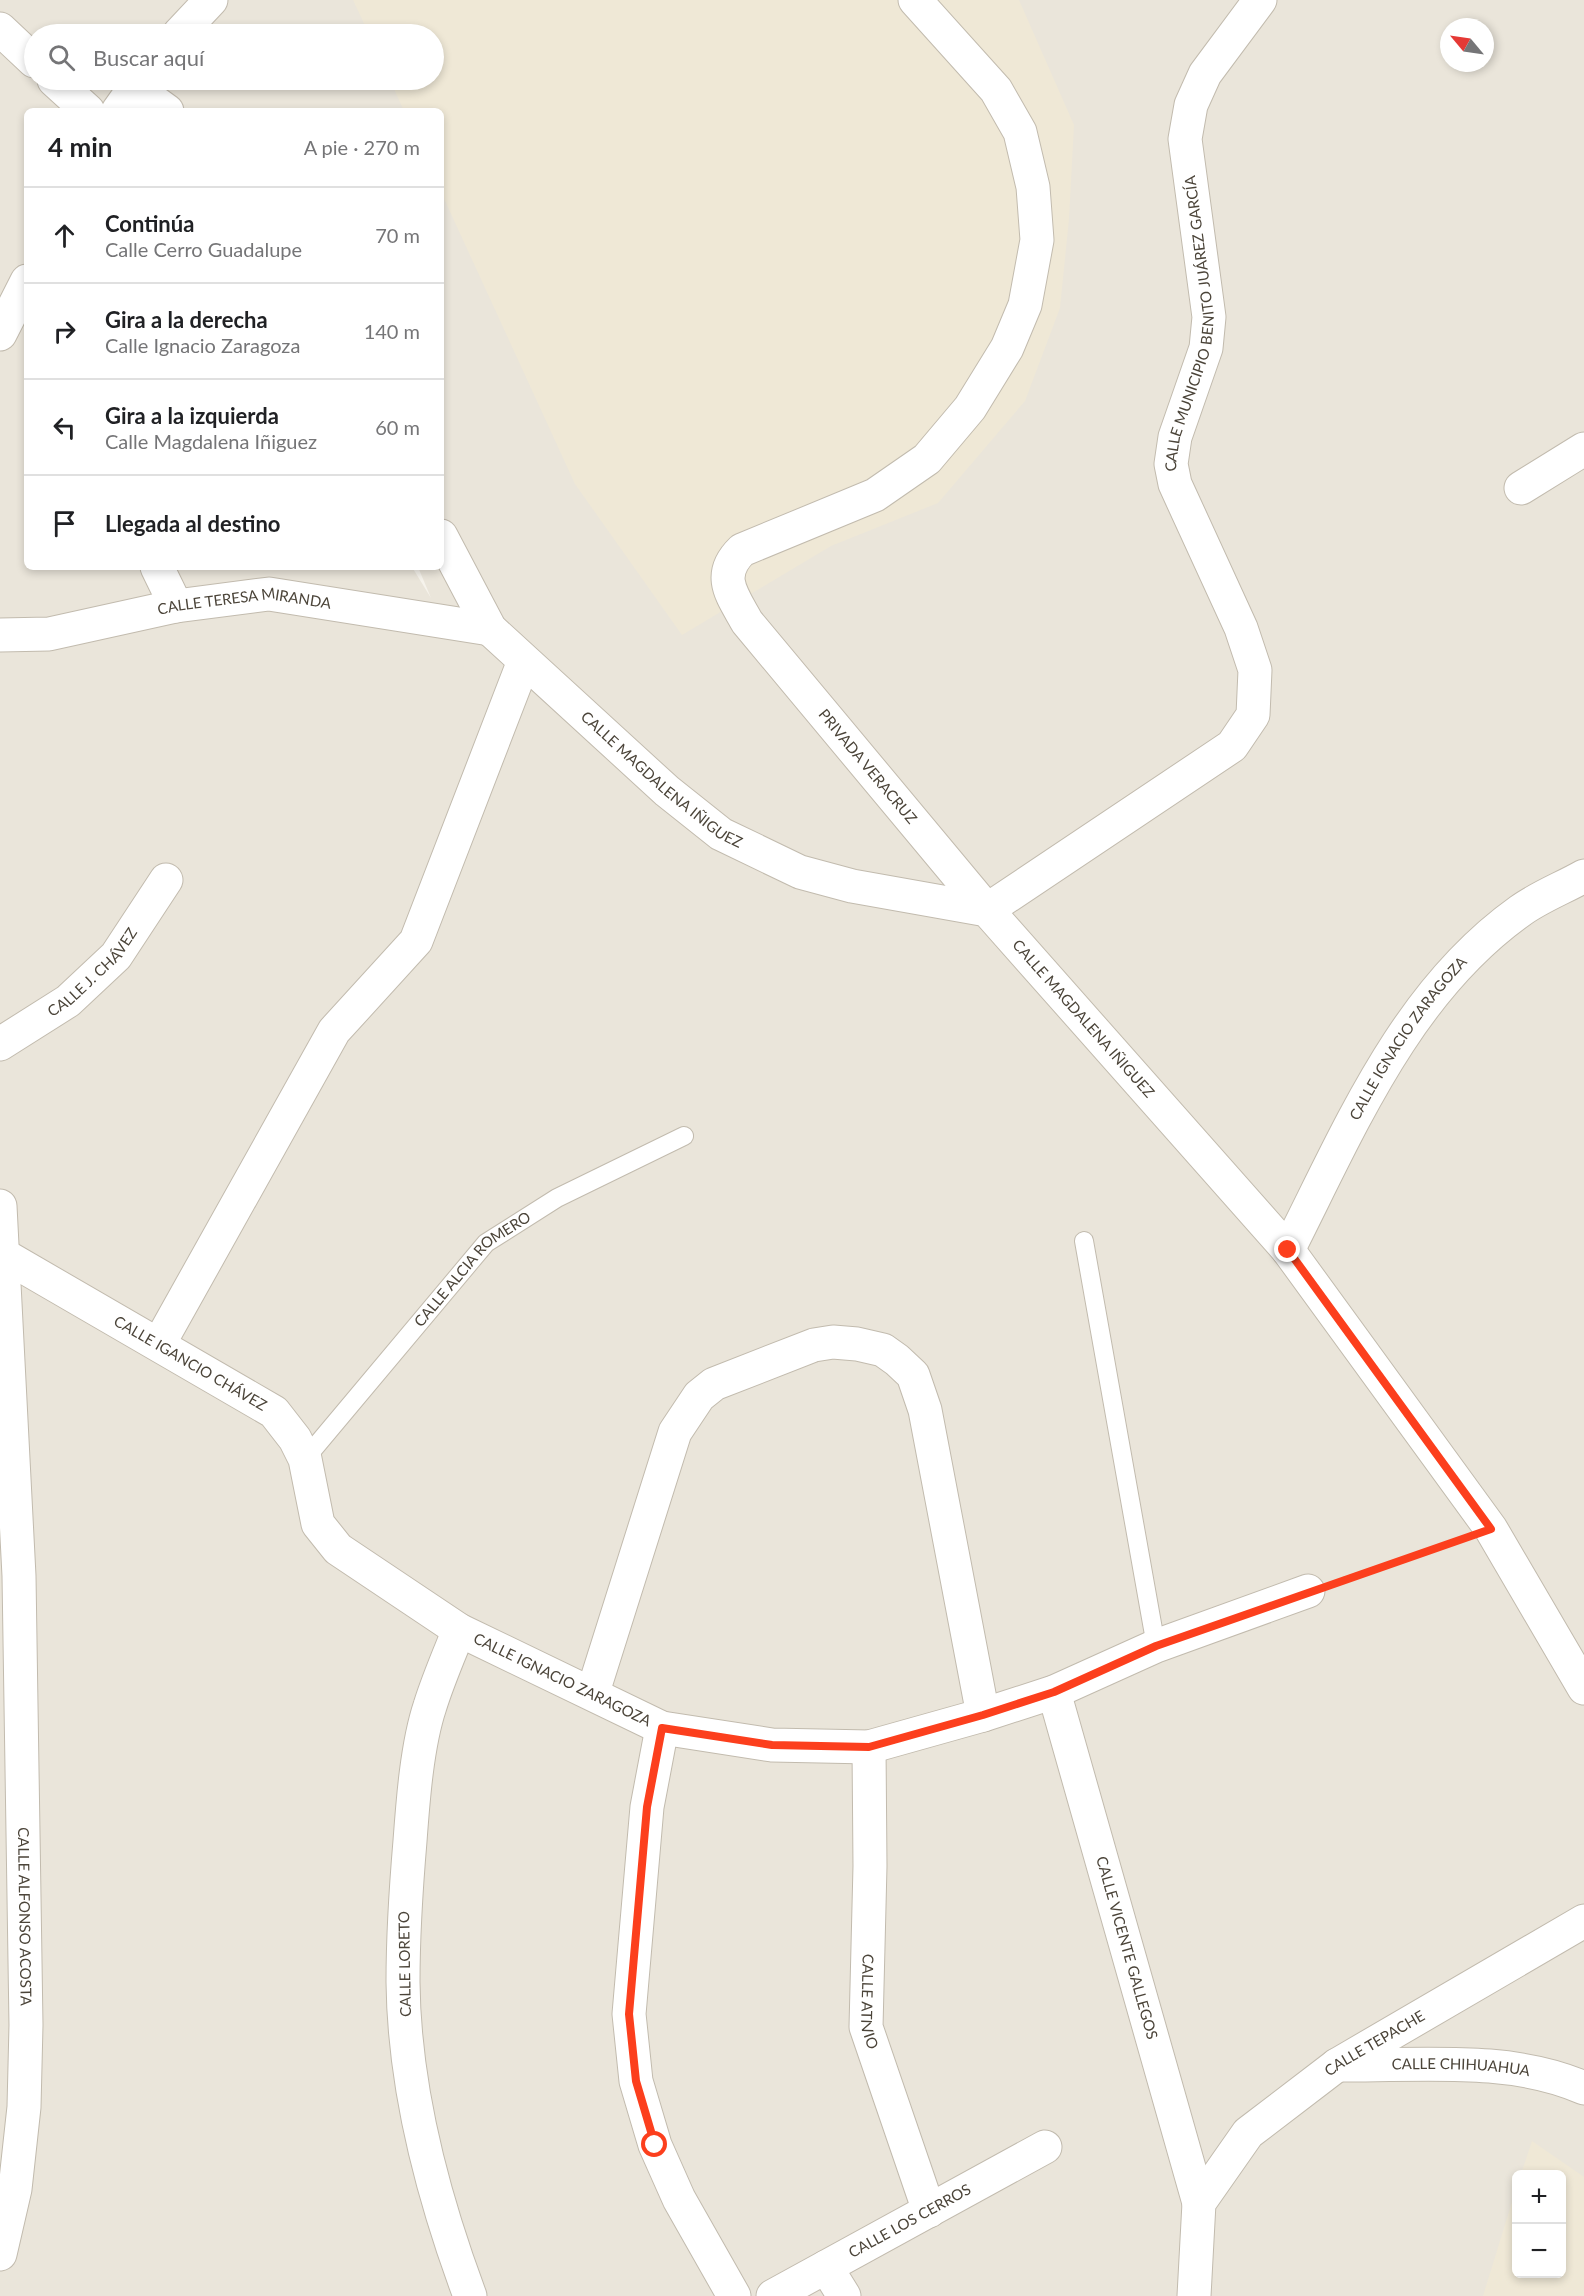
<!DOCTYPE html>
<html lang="es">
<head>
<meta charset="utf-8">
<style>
	body { margin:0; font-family:Lato,sans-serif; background:#f6f6f6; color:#202124 }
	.controls { position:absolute; right:18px; bottom:18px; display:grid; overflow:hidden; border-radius:9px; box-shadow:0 3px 9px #0003 }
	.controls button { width:54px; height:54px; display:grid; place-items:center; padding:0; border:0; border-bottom:2px solid #e0e0e0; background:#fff; color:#202124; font:30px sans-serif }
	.compass { position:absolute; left:1440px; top:18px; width:54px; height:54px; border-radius:50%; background:#fff; box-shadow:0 3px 9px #0003; rotate:299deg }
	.stop { position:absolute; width:18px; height:18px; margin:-14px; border:4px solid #fc3f1d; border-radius:50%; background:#fff }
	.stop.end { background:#fc3f1d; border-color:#fff; box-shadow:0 2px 6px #0008 }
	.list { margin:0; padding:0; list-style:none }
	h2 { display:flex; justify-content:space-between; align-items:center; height:78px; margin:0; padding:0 24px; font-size:26px }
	h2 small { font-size:20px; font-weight:400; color:#757577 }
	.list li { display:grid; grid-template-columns:39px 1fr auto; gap:18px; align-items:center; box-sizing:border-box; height:96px; padding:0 24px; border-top:2px solid #e0e0e0 }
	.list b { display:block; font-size:22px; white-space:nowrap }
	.list p { margin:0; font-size:20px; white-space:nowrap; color:#757577 }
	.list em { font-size:20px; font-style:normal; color:#757577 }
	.icon { flex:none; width:33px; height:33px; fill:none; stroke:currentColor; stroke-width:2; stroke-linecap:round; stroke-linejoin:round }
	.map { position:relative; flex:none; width:1584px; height:2296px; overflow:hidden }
	.search { position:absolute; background:#fff; box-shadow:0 3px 9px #0003; left:24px; top:24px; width:420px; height:66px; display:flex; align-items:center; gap:15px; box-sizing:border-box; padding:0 21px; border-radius:33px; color:#757577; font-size:22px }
	.panel { position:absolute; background:#fff; box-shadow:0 3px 9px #0003; left:24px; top:108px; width:420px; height:462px; border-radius:9px }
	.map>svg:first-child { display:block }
</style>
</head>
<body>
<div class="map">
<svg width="1584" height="2296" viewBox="0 0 1584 2296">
	<rect width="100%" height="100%" fill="#f6f3ec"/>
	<path fill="#eae5da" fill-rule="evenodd" d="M0,0H1584V2296H0ZM1449,27H1485V63H1449ZM34,34H434V80H34ZM27,111H441V567H418L431,598L412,567H27ZM1516,2174H1562V2274H1516Z"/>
	<g fill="#efe8d6">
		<path d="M353,0H1019L1074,125L1069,219L1060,308L1025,401L938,503L831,546L682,635L575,484L441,192V111H404L390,80H434V34H369Z"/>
		<path d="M1532,2141L1584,2177V2296H1483L1516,2189V2274H1562V2174H1521Z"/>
	</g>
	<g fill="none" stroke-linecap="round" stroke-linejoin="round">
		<g stroke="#c2bbae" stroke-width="20">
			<g id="service">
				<path d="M1084,1241L1156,1646"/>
				<path id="s1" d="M305,1459L486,1243L557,1198L684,1136"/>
			</g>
		</g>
		<g stroke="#c2bbae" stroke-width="35">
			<g id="minor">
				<path id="s2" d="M915,0L996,90L1020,132L1033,187L1037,240L1025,305L1007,348L970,408L927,459L875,495L742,550C715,576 733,596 747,622L987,910L1232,746L1253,715L1255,670L1241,628L1175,484L1171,464L1175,437L1206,348L1209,317L1185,139L1191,105L1205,74L1260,0"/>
				<path d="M0,29L34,61"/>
				<path d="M54,80L88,111"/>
				<path d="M134,87L167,111"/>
				<path d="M1521,488L1584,449"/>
				<path id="s3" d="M441,536L490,629L667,791L721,834L800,872L852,886L987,910L1288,1250L1491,1529L1584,1688"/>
				<path d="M157,567L176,606"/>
				<path id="s4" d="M0,635L49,634L176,606L269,594L490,629"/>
				<path id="s5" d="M0,1044L68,1001L116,956L166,880"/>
				<path id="s6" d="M0,1206L19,1576L26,2025L24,2107L15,2189L0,2254"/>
				<path id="s7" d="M1288,1250C1350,1128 1405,993 1520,911C1539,897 1563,888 1584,876"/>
				<path id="s8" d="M5,1256L274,1412L295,1439L305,1459L318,1524L338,1549L459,1630L662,1728L772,1745L869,1747L983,1715L1054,1692L1156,1646L1308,1591"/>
				<path d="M159,1344L334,1031L416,941L524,661"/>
				<path d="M459,1630C449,1655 438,1680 430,1706C417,1745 413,1800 410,1841C406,1888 403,1935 403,1982C404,2088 433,2197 470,2296"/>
				<path d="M593,1692L675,1432L699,1396L714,1384L814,1345L833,1342L857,1344L883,1350L897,1360L913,1375L925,1410L983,1715"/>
				<path id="s9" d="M1054,1692L1199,2203"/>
				<path d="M662,1728L647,1807L629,2014L636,2081L655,2145L679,2199L734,2296"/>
				<path id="s10" d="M869,1747L870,1866L866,2027L929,2211"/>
				<path id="s11" d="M1337,2065C1417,2066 1510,2055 1584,2088"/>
				<path d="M826,2267L844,2296"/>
				<path id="s12" d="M773,2296L1045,2147"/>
			</g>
		</g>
		<g stroke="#c2bbae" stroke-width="35">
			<g id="tertiary">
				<path d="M179,34L211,0"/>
				<path d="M118,111L140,80"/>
				<path d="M0,334L27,281"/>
				<path id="s13" d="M1194,2296L1199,2203L1248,2133L1337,2065L1584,1921"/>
			</g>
		</g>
		<path stroke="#c4b79f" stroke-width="4" stroke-dasharray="3 3" stroke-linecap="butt" d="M1343,1579L1453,1542"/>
		<use href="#service" stroke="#fff" stroke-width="18"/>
		<use href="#minor" stroke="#fff" stroke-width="33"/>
		<use href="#tertiary" stroke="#fff" stroke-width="33"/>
	</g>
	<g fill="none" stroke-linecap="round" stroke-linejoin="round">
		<path stroke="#fc3f1d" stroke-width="8" d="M655,2145L636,2081L629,2014L647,1807L662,1728L772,1745L869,1747L983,1715L1054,1692L1156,1646L1491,1529L1288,1250"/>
	</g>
	<g text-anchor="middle" stroke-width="5" stroke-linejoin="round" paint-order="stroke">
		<g font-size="15" fill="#4b4439" stroke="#fff">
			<text dy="5" stroke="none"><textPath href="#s2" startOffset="1936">CALLE MUNICIPIO BENITO JUÁREZ GARCÍA</textPath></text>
			<text dy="5" stroke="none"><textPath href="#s4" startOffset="248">CALLE TERESA MIRANDA</textPath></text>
			<text dy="5" stroke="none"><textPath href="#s2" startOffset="1005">PRIVADA VERACRUZ</textPath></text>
			<text dy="5" stroke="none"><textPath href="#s3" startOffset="334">CALLE MAGDALENA IÑIGUEZ</textPath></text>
			<text dy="5" stroke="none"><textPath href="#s5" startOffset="118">CALLE J. CHÁVEZ</textPath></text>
			<text dy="5" stroke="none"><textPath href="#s3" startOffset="838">CALLE MAGDALENA IÑIGUEZ</textPath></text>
			<text dy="5" stroke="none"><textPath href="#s7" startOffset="244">CALLE IGNACIO ZARAGOZA</textPath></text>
			<text dy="5" stroke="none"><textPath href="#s1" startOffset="254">CALLE ALCIA ROMERO</textPath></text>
			<text dy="5" stroke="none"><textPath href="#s8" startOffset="214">CALLE IGANCIO CHÁVEZ</textPath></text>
			<text dy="5" stroke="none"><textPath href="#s8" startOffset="726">CALLE IGNACIO ZARAGOZA</textPath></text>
			<text dy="5" stroke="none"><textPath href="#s6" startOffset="711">CALLE ALFONSO ACOSTA</textPath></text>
			<text dy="5" stroke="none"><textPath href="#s9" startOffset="266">CALLE VICENTE GALLEGOS</textPath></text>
			<text transform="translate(405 1964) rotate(-91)" y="5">CALLE LORETO</text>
			<text dy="5" stroke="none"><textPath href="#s10" startOffset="255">CALLE ATIVIO</textPath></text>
			<text dy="5" stroke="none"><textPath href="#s13" startOffset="334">CALLE TEPACHE</textPath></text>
			<text dy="5" stroke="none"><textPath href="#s11" startOffset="124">CALLE CHIHUAHUA</textPath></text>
			<text dy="5" stroke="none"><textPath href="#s12" startOffset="156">CALLE LOS CERROS</textPath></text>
		</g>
	</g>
</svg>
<div class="controls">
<button>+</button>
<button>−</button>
</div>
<svg class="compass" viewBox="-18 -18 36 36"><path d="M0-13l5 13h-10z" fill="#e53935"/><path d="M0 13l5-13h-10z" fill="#757577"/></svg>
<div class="stop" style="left:655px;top:2145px"></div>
<div class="stop end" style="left:1288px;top:1250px"></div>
<div class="search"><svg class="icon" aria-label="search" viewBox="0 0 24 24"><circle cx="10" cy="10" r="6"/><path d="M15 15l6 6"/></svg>Buscar aquí</div>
<section class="panel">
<h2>4 min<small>A pie · 270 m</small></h2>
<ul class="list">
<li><svg class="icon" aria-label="ahead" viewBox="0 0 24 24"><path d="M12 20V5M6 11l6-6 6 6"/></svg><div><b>Continúa</b><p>Calle Cerro Guadalupe</p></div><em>70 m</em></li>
<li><svg class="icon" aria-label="right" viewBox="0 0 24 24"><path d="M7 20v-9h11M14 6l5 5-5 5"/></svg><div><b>Gira a la derecha</b><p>Calle Ignacio Zaragoza</p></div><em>140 m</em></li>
<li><svg class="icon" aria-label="left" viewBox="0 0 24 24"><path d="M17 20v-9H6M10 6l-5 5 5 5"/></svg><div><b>Gira a la izquierda</b><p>Calle Magdalena Iñiguez</p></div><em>60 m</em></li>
<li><svg class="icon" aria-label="arrive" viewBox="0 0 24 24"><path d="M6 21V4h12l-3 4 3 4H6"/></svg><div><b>Llegada al destino</b></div></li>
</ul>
</section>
</div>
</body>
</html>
